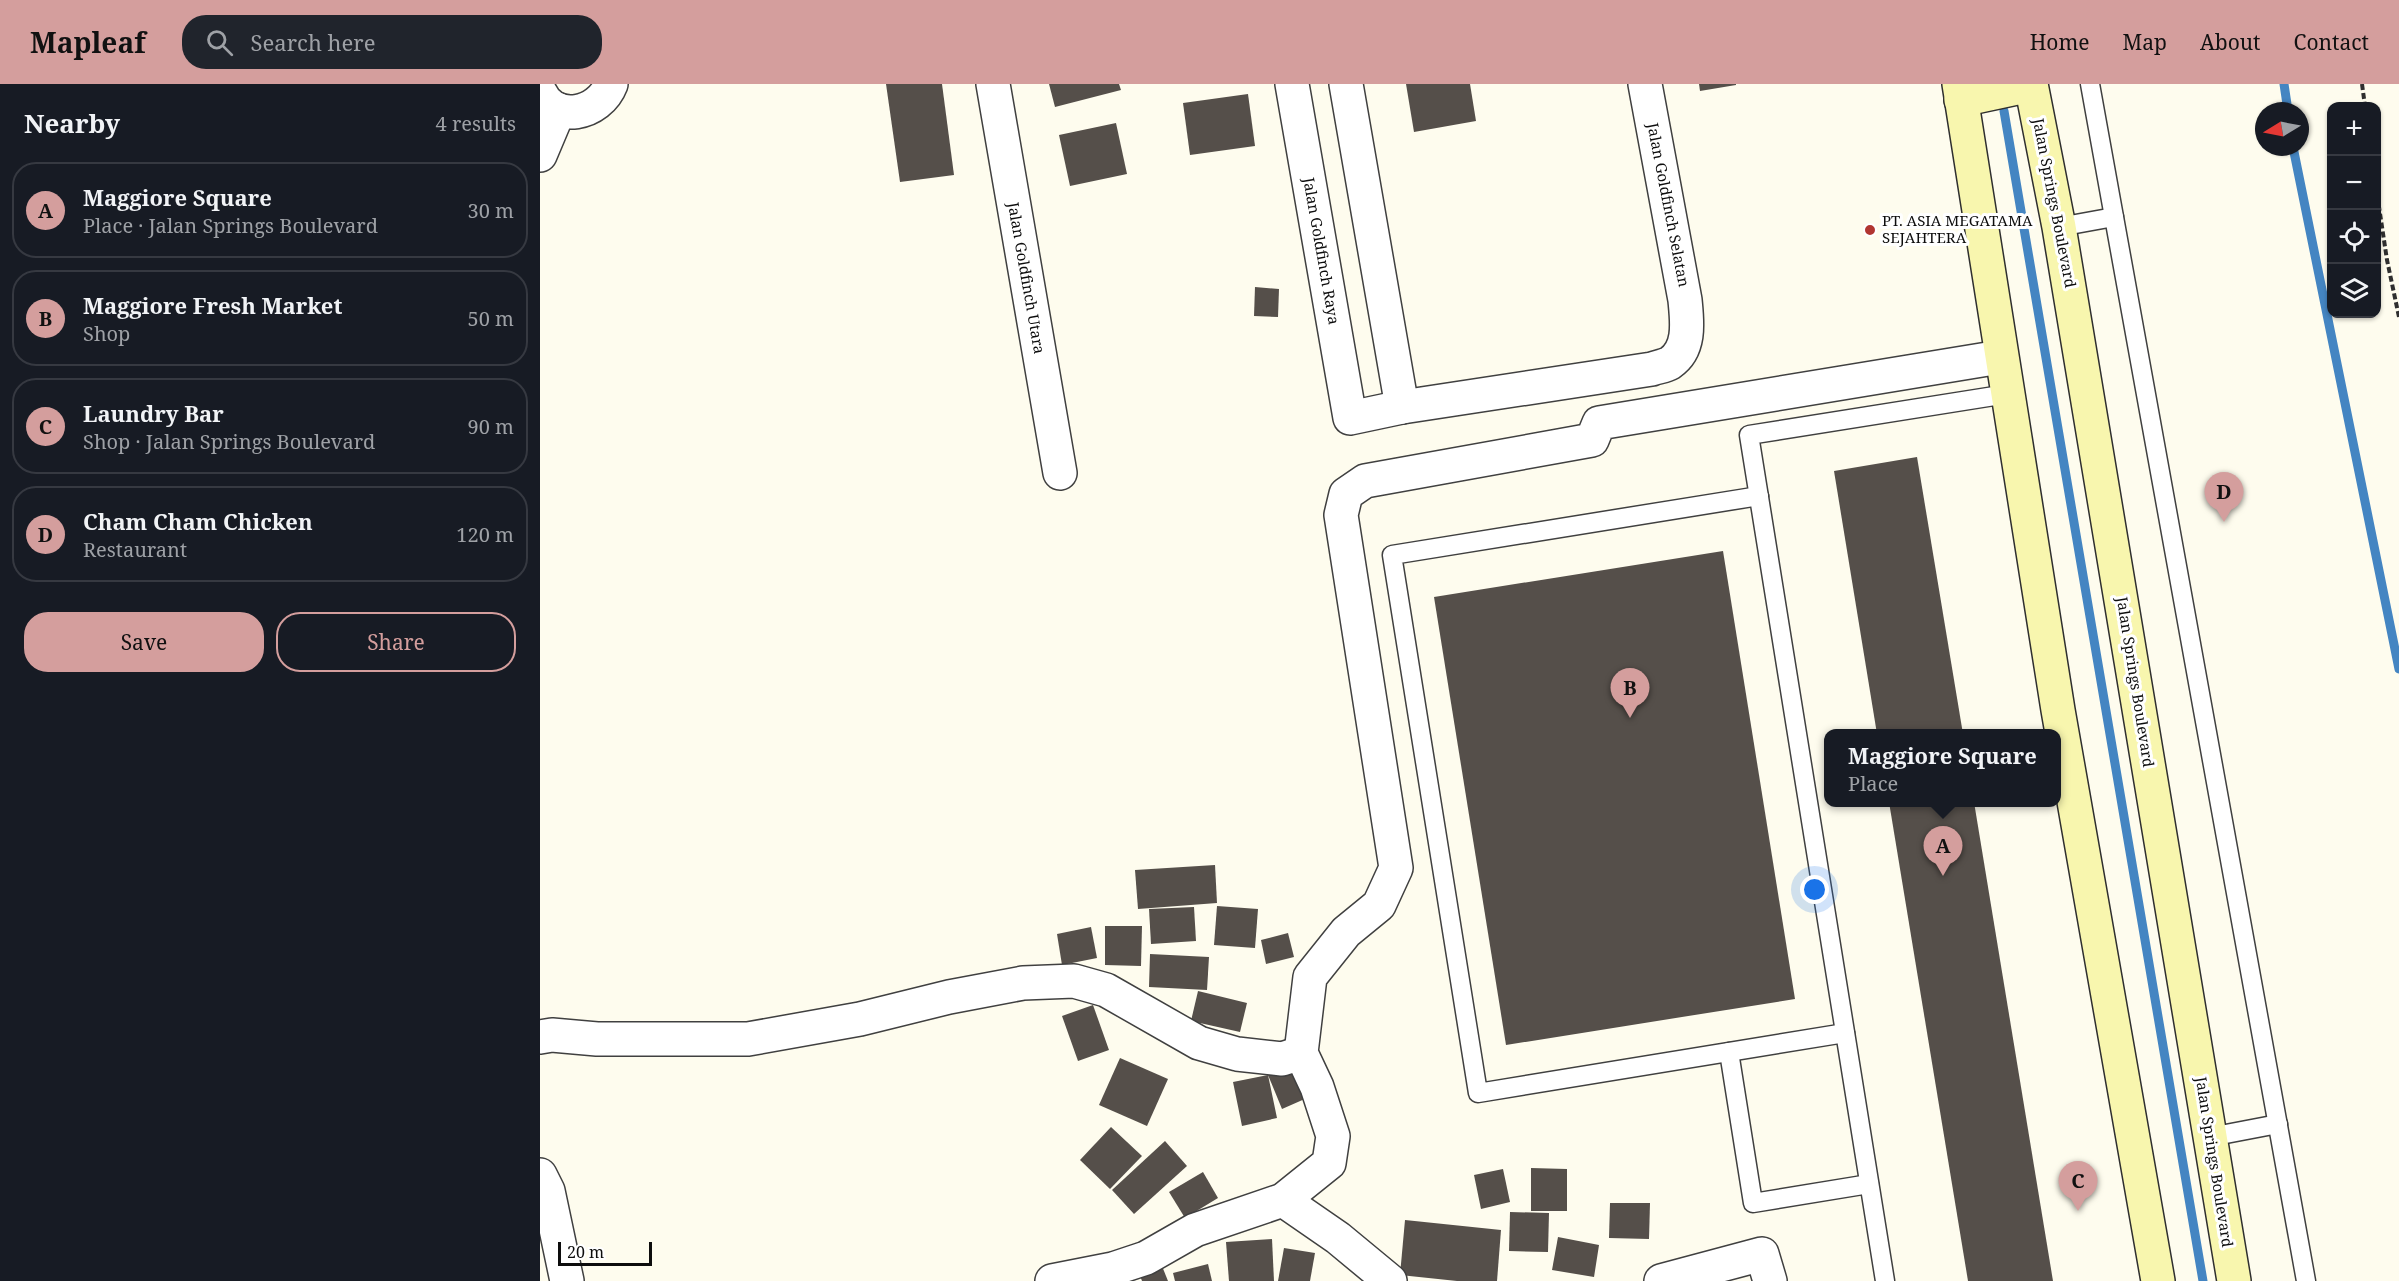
<!DOCTYPE html>
<html lang="en">
<head>
<meta charset="utf-8">
<style>
	body { margin:0; font-family:"Noto Serif",serif; background:#20242c; color:#f1f3f6 }
	.controls { position:absolute; right:18px; top:18px; display:grid; overflow:hidden; border-radius:12px; box-shadow:0 2px 4px #0004 }
	.controls button { width:54px; height:54px; display:grid; place-items:center; padding:0; border:0; border-bottom:2px solid #363941; background:#171b24; color:#f1f3f6; font:30px sans-serif }
	.compass { position:absolute; left:1715px; top:18px; width:54px; height:54px; border-radius:50%; background:#171b24; box-shadow:0 2px 4px #0004; rotate:260deg }
	.scale { position:absolute; left:18px; bottom:15px; width:94px; box-sizing:border-box; padding-left:6px; border:3px solid #0d0d0d; border-top:0; font-size:16px; line-height:21px; white-space:nowrap; color:#0d0d0d; -webkit-text-stroke:4px #fff; paint-order:stroke }
	.you { position:absolute; left:1275px; top:806px; width:21px; height:21px; margin:-15px; border:4px solid #fff; border-radius:50%; background:#1a73e8; box-shadow:0 0 0 9px #1a73e833 }
	.badge { display:grid; place-items:center; width:39px; height:39px; border-radius:50%; background:#d49e9d; color:#111; font-size:20px; font-weight:700 }
	.pin { position:absolute; translate:-50% -50px; filter:drop-shadow(0 2px 3px #0008) }
	.pin::after { content:''; position:absolute; top:32px; width:21px; height:18px; background:inherit; clip-path:polygon(0 0,100% 0,50% 100%) }
	.popup { position:absolute; left:1284px; top:645px; width:237px; height:78px; box-sizing:border-box; display:grid; place-content:center; border-radius:12px; background:#171b24; filter:drop-shadow(0 2px 4px #0005); font-size:20px; white-space:nowrap; color:#9ea1a6 }
	.popup b { font-size:22px; color:#f1f3f6 }
	.popup::after { content:''; position:absolute; left:50%; top:100%; margin-left:-12px; border:12px solid transparent; border-top-color:#171b24 }
	.list { margin:0; padding:0; list-style:none }
	h2 { display:flex; justify-content:space-between; align-items:center; height:78px; margin:0; padding:0 24px; font-size:26px }
	h2 small { font-size:20px; font-weight:400; color:#9ea1a6 }
	.list li { display:grid; grid-template-columns:39px 1fr auto; gap:18px; align-items:center; box-sizing:border-box; height:96px; margin:0 12px 12px; padding:0 12px; border:2px solid #363941; border-radius:24px }
	.list b { display:block; font-size:22px; white-space:nowrap }
	.list p { margin:0; font-size:20px; white-space:nowrap; color:#9ea1a6 }
	.list em { font-size:20px; font-style:normal; color:#9ea1a6 }
	.actions { display:flex; gap:12px; padding:18px 24px }
	.actions a { flex:1; padding:14px 0; border:2px solid #d49e9d; border-radius:24px; text-align:center; font-size:21px; color:#d49e9d }
	.actions .main { background:#d49e9d; color:#111 }
	.icon { flex:none; width:33px; height:33px; fill:none; stroke:currentColor; stroke-width:2; stroke-linecap:round; stroke-linejoin:round }
	.map { position:relative; flex:none; width:1859px; height:1197px; overflow:hidden }
	header { display:flex; align-items:center; gap:36px; box-sizing:border-box; height:84px; padding:0 30px; background:#d49e9d; color:#111 }
	header strong { font-size:28px }
	nav { display:flex; gap:33px; margin-inline-start:auto; font-size:21px }
	.search { width:420px; height:54px; background:#20242c; display:flex; align-items:center; gap:15px; box-sizing:border-box; padding:0 21px; border-radius:24px; color:#9ea1a6; font-size:22px }
	main { display:flex }
	aside { flex:1; background:#171b24 }
	.map>svg:first-child { display:block }
</style>
</head>
<body>
<header>
<strong>Mapleaf</strong>
<div class="search"><svg class="icon" aria-label="search" viewBox="0 0 24 24"><circle cx="10" cy="10" r="6"/><path d="M15 15l6 6"/></svg>Search here</div>
<nav><a>Home</a><a>Map</a><a>About</a><a>Contact</a></nav>
</header>
<main>
<aside>
<h2>Nearby<small>4 results</small></h2>
<ul class="list">
<li><span class="badge">A</span><div><b>Maggiore Square</b><p>Place · Jalan Springs Boulevard</p></div><em>30 m</em></li>
<li><span class="badge">B</span><div><b>Maggiore Fresh Market</b><p>Shop</p></div><em>50 m</em></li>
<li><span class="badge">C</span><div><b>Laundry Bar</b><p>Shop · Jalan Springs Boulevard</p></div><em>90 m</em></li>
<li><span class="badge">D</span><div><b>Cham Cham Chicken</b><p>Restaurant</p></div><em>120 m</em></li>
</ul>
<div class="actions"><a class="main">Save</a><a>Share</a></div>
</aside>
<div class="map">
<svg width="1859" height="1197" viewBox="0 0 1859 1197">
	<rect width="100%" height="100%" fill="#fefcee"/>
	<g fill="none" stroke-linecap="round" stroke-linejoin="round">
		<g stroke="#4485c2" stroke-width="9">
			<path d="M1744,0L1748,27"/>
			<path d="M1464,27L1663,1197"/>
			<path d="M1753,63L1859,585"/>
		</g>
	</g>
	<g fill="#554f4a">
		<path d="M346,0H402L414,91L360,98Z"/>
		<path d="M509,0H579L581,6L515,23Z"/>
		<path d="M866,0H930L936,37L874,48Z"/>
		<path d="M1159,0H1196V1L1160,7Z"/>
		<path d="M708,10L715,62L650,71L643,19Z"/>
		<path d="M576,39L587,90L530,102L519,51Z"/>
		<path d="M715,203L739,205L738,233L714,232Z"/>
		<path d="M1377,373L1423,650H1337L1294,387Z"/>
		<path d="M1183,467L1255,915L966,961L894,513Z"/>
		<path d="M1349,718H1434L1513,1197H1428Z"/>
		<path d="M675,781L677,819L598,825L595,786Z"/>
		<path d="M677,822L718,825L715,864L674,861Z"/>
		<path d="M654,823L656,857L611,860L609,825Z"/>
		<path d="M565,842H602L601,882L565,881Z"/>
		<path d="M551,843L557,874L522,881L517,850Z"/>
		<path d="M748,849L754,873L726,880L721,856Z"/>
		<path d="M610,870L669,873L667,906L609,903Z"/>
		<path d="M658,907L707,919L700,948L651,937Z"/>
		<path d="M553,921L569,966L538,977L522,932Z"/>
		<path d="M580,974L628,995L607,1042L559,1021Z"/>
		<path d="M754,980L767,1014L742,1025L728,991L737,1034L702,1042L693,998L728,991Z"/>
		<path d="M571,1043L602,1072L570,1105L540,1076Z"/>
		<path d="M625,1057L647,1082L594,1130L572,1106Z"/>
		<path d="M991,1084L1027,1085V1127H991Z"/>
		<path d="M963,1085L970,1118L941,1125L934,1091Z"/>
		<path d="M663,1088L678,1114L645,1134L629,1108Z"/>
		<path d="M1070,1119H1110L1109,1155L1069,1154Z"/>
		<path d="M970,1128L1009,1129L1008,1168L969,1167Z"/>
		<path d="M865,1136L961,1146L957,1197H917L860,1191Z"/>
		<path d="M1018,1153L1059,1161L1054,1193L1012,1186Z"/>
		<path d="M732,1155L734,1197H689L686,1158Z"/>
		<path d="M744,1164L775,1169L770,1197H738Z"/>
		<path d="M668,1180L672,1197H635L633,1189Z"/>
		<path d="M622,1182L628,1197H602L599,1189Z"/>
	</g>
	<g fill="none" stroke-linecap="round" stroke-linejoin="round">
		<g stroke="#404040" stroke-width="21">
			<g id="lane">
				<path d="M1550,0L1766,1197"/>
				<path d="M1519,143L1574,133"/>
				<path d="M1219,412L852,471L938,1009L1305,949"/>
				<path d="M1189,968L1213,1119L1329,1100"/>
				<path d="M1670,1053L1738,1040"/>
				<path d="M1345,1197L1209,351L1467,310"/>
			</g>
		</g>
		<g stroke="#404040" stroke-width="36">
			<g id="street">
				<path d="M453,0L520,389"/>
				<path d="M752,0L810,334L862,323L1112,285C1117,283 1125,282 1130,279C1151,265 1147,237 1145,216L1105,0"/>
				<path d="M806,0L862,323"/>
				<path d="M0,8C15,40 59,31 71,0"/>
				<path d="M0,71L19,26"/>
				<path d="M0,953L12,951L57,955H208L320,935L409,913L483,899L534,897L566,906L659,959L697,970L742,975L761,969"/>
				<path d="M0,1091L8,1107L27,1197"/>
				<path d="M743,1116L798,1154L850,1197"/>
				<path d="M512,1197L573,1185L606,1174L655,1146L743,1116L789,1079L793,1052L777,1003L761,969L770,893L806,848L839,821L856,784L801,431L806,410L825,397L1052,356L1059,339L1460,273"/>
				<path d="M1121,1197L1222,1170L1230,1197"/>
			</g>
		</g>
		<g stroke="#2f2f2f" stroke-width="36">
			<g id="secondary">
				<path d="M1419,0L1518,626L1618,1197"/>
				<path d="M1491,0L1519,143L1694,1197"/>
				<path d="M1421,16L1491,1"/>
			</g>
		</g>
		<g stroke="#2f2f2f" stroke-width="4" stroke-dasharray="6 3" stroke-linecap="butt">
			<path d="M1822,0L1825,22"/>
			<path d="M1836,103L1847,176L1859,233"/>
		</g>
		<use href="#lane" stroke="#fff" stroke-width="18"/>
		<use href="#street" stroke="#fff" stroke-width="33"/>
		<use href="#secondary" stroke="#f8f6ae" stroke-width="33"/>
	</g>
	<circle fill="#b13530" stroke="#fff" stroke-width="2" cx="1330" cy="146" r="6"/>
	<g text-anchor="middle" stroke-width="6" stroke-linejoin="round" paint-order="stroke">
		<g font-size="15" fill="#0d0d0d" stroke="#fff">
			<text transform="translate(1514 119) rotate(79)" y="5">Jalan Springs Boulevard</text>
			<text transform="translate(1128 121) rotate(79)" y="5">Jalan Goldfinch Selatan</text>
			<text transform="translate(781 167) rotate(80)" y="5">Jalan Goldfinch Raya</text>
			<text transform="translate(486 194) rotate(80)" y="5">Jalan Goldfinch Utara</text>
			<text transform="translate(1595 598) rotate(81)" y="5">Jalan Springs Boulevard</text>
			<text transform="translate(1674 1078) rotate(81)" y="5">Jalan Springs Boulevard</text>
		</g>
		<g font-size="15" fill="#0d0d0d" stroke="#fff" text-anchor="start">
			<text x="1342" y="142">PT. ASIA MEGATAMA<tspan x="1342" dy="17">SEJAHTERA</tspan></text>
		</g>
	</g>
</svg>
<div class="controls">
<button>+</button>
<button>−</button>
<button><svg class="icon" aria-label="locate" viewBox="0 0 24 24"><circle cx="12" cy="12" r="6"/><path d="M12 2v4M12 18v4M2 12h4M18 12h4"/></svg></button>
<button><svg class="icon" aria-label="layers" viewBox="0 0 24 24"><path d="M12 4l9 5-9 5-9-5zM3 14l9 5 9-5"/></svg></button>
</div>
<svg class="compass" viewBox="-18 -18 36 36"><path d="M0-13l5 13h-10z" fill="#e53935"/><path d="M0 13l5-13h-10z" fill="#9ea1a6"/></svg>
<div class="scale">20 m</div>
<div class="you"></div>
<div class="pin badge" style="left:1403px;top:792px">A</div>
<div class="popup"><b>Maggiore Square</b>Place</div>
<div class="pin badge" style="left:1090px;top:634px">B</div>
<div class="pin badge" style="left:1538px;top:1127px">C</div>
<div class="pin badge" style="left:1684px;top:438px">D</div>
</div>
</main>
</body>
</html>
